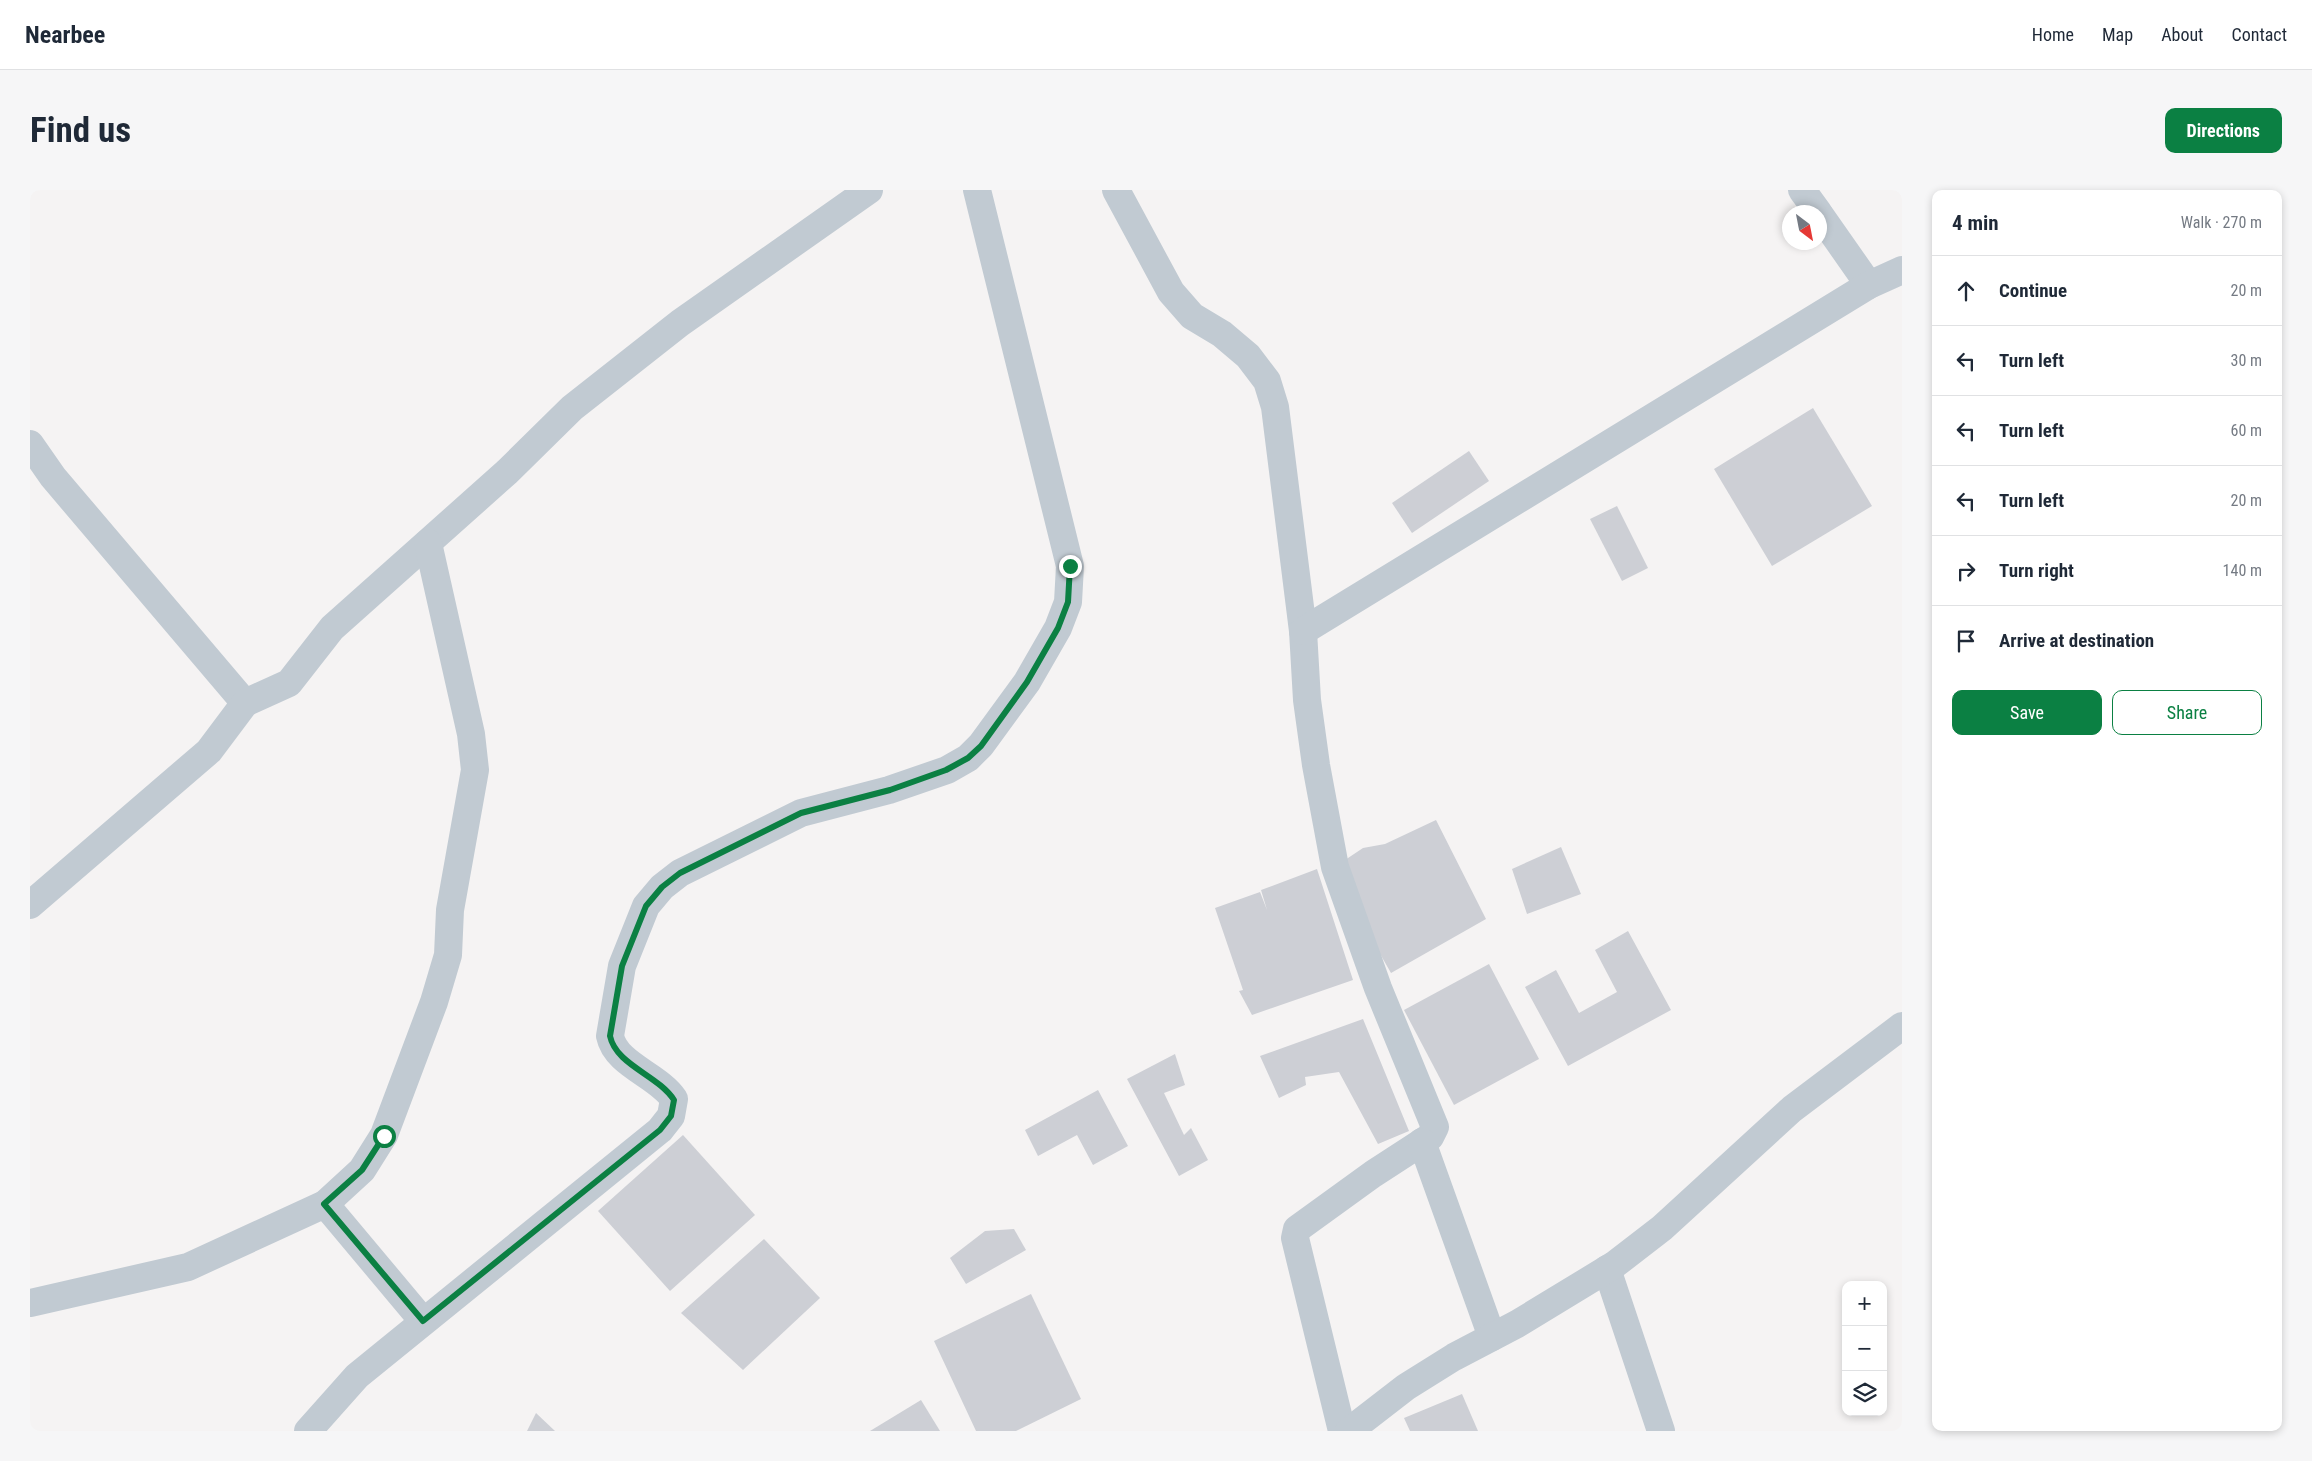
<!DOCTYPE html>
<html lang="en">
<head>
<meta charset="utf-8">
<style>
	body { margin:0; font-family:"Roboto Condensed",sans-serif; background:#f6f6f7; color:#1f2937 }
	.controls { position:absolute; right:15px; bottom:15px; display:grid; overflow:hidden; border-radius:10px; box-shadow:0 2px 8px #0003 }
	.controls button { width:45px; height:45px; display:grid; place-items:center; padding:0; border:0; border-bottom:1px solid #e0e1e3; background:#fff; color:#1f2937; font:25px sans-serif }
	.compass { position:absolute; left:1752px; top:15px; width:45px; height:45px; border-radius:50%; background:#fff; box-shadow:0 2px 8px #0003; rotate:148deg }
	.stop { position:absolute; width:15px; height:15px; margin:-11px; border:4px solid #0b8043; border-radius:50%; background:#fff }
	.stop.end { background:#0b8043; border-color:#fff; box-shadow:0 1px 5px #0008 }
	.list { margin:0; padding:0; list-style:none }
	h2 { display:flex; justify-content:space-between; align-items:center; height:65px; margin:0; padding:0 20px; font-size:21px }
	h2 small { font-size:16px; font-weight:400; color:#747a83 }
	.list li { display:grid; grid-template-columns:32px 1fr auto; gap:15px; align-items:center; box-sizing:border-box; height:70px; padding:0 20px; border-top:1px solid #e0e1e3 }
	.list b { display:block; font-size:19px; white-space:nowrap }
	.list em { font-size:16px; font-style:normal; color:#747a83 }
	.actions { display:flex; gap:10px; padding:15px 20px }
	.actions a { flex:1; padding:11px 0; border:1px solid #0b8043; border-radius:10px; text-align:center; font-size:18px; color:#0b8043 }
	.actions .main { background:#0b8043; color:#fff }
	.icon { flex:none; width:28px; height:28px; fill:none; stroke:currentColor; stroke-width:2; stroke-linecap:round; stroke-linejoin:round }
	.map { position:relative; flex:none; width:1872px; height:1241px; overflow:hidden; border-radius:10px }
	header { display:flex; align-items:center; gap:30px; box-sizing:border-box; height:70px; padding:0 25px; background:#fff; border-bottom:1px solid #e0e1e3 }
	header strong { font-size:24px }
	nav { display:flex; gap:28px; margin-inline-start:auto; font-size:18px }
	.intro { display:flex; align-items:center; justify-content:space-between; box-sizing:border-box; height:120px; padding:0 30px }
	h1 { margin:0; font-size:35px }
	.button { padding:12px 22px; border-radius:10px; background:#0b8043; color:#fff; font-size:18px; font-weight:700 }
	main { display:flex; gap:30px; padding:0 30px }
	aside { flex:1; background:#fff; border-radius:10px; box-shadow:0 2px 8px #0003 }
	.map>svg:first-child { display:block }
</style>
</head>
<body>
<header>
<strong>Nearbee</strong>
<nav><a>Home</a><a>Map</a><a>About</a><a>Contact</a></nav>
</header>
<div class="intro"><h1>Find us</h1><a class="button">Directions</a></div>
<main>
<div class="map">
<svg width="1872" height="1241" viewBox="0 0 1872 1241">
	<rect width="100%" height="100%" fill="#f5f3f3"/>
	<g fill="#cdcfd5">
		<path d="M1783,218L1842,316L1742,376L1684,279Z"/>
		<path d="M1439,261L1459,291L1382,343L1362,313Z"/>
		<path d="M1587,316L1618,378L1592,391L1560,329Z"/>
		<path d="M1406,630L1456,729L1361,783L1313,699L1312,672L1333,658L1355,654Z"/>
		<path d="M1531,657L1551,704L1497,724L1482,679Z"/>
		<path d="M1287,679L1323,790L1222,825L1209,801L1213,800L1185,718L1230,702L1237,720L1231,700Z"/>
		<path d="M1598,741L1641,820L1538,876L1495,797L1526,780L1549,823L1587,802L1565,760Z"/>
		<path d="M1459,774L1509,869L1424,915L1374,820Z"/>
		<path d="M1333,829L1379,941L1348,954L1309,882L1275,887L1276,895L1249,908L1230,866Z"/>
		<path d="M1145,864L1155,895L1134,903L1154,945L1161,938L1178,970L1149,986L1097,889Z"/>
		<path d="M1068,900L1098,956L1063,975L1047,945L1008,966L995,940Z"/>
		<path d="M653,945L725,1025L640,1101L568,1021Z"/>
		<path d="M984,1039L996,1060L936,1094L920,1068L955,1041Z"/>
		<path d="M734,1049L790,1108L713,1180L651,1123Z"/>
		<path d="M1001,1104L1051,1209L986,1241H946L904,1151Z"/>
		<path d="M1432,1204L1448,1241H1380L1374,1228Z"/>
		<path d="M891,1210L910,1241H840Z"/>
		<path d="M506,1223L525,1241H497Z"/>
	</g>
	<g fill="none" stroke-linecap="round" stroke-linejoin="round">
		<g stroke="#c1cad2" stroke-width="28">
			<path d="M1086,0L1141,102L1162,126L1192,144L1218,166L1237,191L1245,217L1273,441L1277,510L1286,575L1305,677L1348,798L1405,937L1400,947L1343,984L1267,1039L1265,1048L1312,1241"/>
			<path d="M1772,0L1788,22"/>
			<path d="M1790,25L1839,95"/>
			<path d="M0,254L23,287L215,513"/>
			<path d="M1273,441L1839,95L1872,80"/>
			<path d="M0,715L179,561L215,513L259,493L302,438L477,282L542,218L650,133L839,0"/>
			<path d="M1392,952L1462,1147"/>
			<path d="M295,1014L393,1131"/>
			<path d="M1577,1079L1631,1241"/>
			<path d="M0,1113L158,1077L295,1014L332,980L354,945L404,812L418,765L420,720L445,580L441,544L398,353"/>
			<path d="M278,1241L327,1186L630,940L641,926L644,909C628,885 586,875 580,846L592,776L616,716L632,697L650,683L771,623L859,600L917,580L938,568L951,555L997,492L1028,438L1038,412L1040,376L947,0"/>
			<path d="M1319,1241L1376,1197L1424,1167L1487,1134L1584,1075L1632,1038L1762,919L1872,836"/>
		</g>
	</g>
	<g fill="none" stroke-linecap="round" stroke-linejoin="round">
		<path stroke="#0b8043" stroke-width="6" d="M354,946L332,980L294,1014L393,1131L630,940L641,926L644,910C628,885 586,875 580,846L592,776L616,716L632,697L650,683L771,623L860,600L916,580L938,568L951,556L997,492L1028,438L1038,412L1040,376"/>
	</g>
</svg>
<div class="controls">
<button>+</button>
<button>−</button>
<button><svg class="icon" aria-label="layers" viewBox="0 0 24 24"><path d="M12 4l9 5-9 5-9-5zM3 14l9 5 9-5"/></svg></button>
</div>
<svg class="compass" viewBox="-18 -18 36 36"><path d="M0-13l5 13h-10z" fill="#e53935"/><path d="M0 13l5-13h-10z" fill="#747a83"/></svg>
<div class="stop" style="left:354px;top:946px"></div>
<div class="stop end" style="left:1040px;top:376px"></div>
</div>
<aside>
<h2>4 min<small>Walk · 270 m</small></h2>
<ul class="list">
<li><svg class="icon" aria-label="ahead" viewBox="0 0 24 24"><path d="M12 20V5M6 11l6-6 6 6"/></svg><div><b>Continue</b></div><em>20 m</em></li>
<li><svg class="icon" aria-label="left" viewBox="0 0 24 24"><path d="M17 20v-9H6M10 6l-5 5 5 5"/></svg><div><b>Turn left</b></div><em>30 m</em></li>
<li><svg class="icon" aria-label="left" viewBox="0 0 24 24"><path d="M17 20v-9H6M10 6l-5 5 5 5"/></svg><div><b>Turn left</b></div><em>60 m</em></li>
<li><svg class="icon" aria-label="left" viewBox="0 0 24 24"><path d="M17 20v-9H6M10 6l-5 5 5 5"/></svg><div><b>Turn left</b></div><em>20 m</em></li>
<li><svg class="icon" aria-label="right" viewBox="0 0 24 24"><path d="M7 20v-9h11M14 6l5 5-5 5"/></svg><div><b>Turn right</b></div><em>140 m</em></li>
<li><svg class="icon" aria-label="arrive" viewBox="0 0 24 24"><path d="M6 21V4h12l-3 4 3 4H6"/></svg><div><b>Arrive at destination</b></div></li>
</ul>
<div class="actions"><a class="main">Save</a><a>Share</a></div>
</aside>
</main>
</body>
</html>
